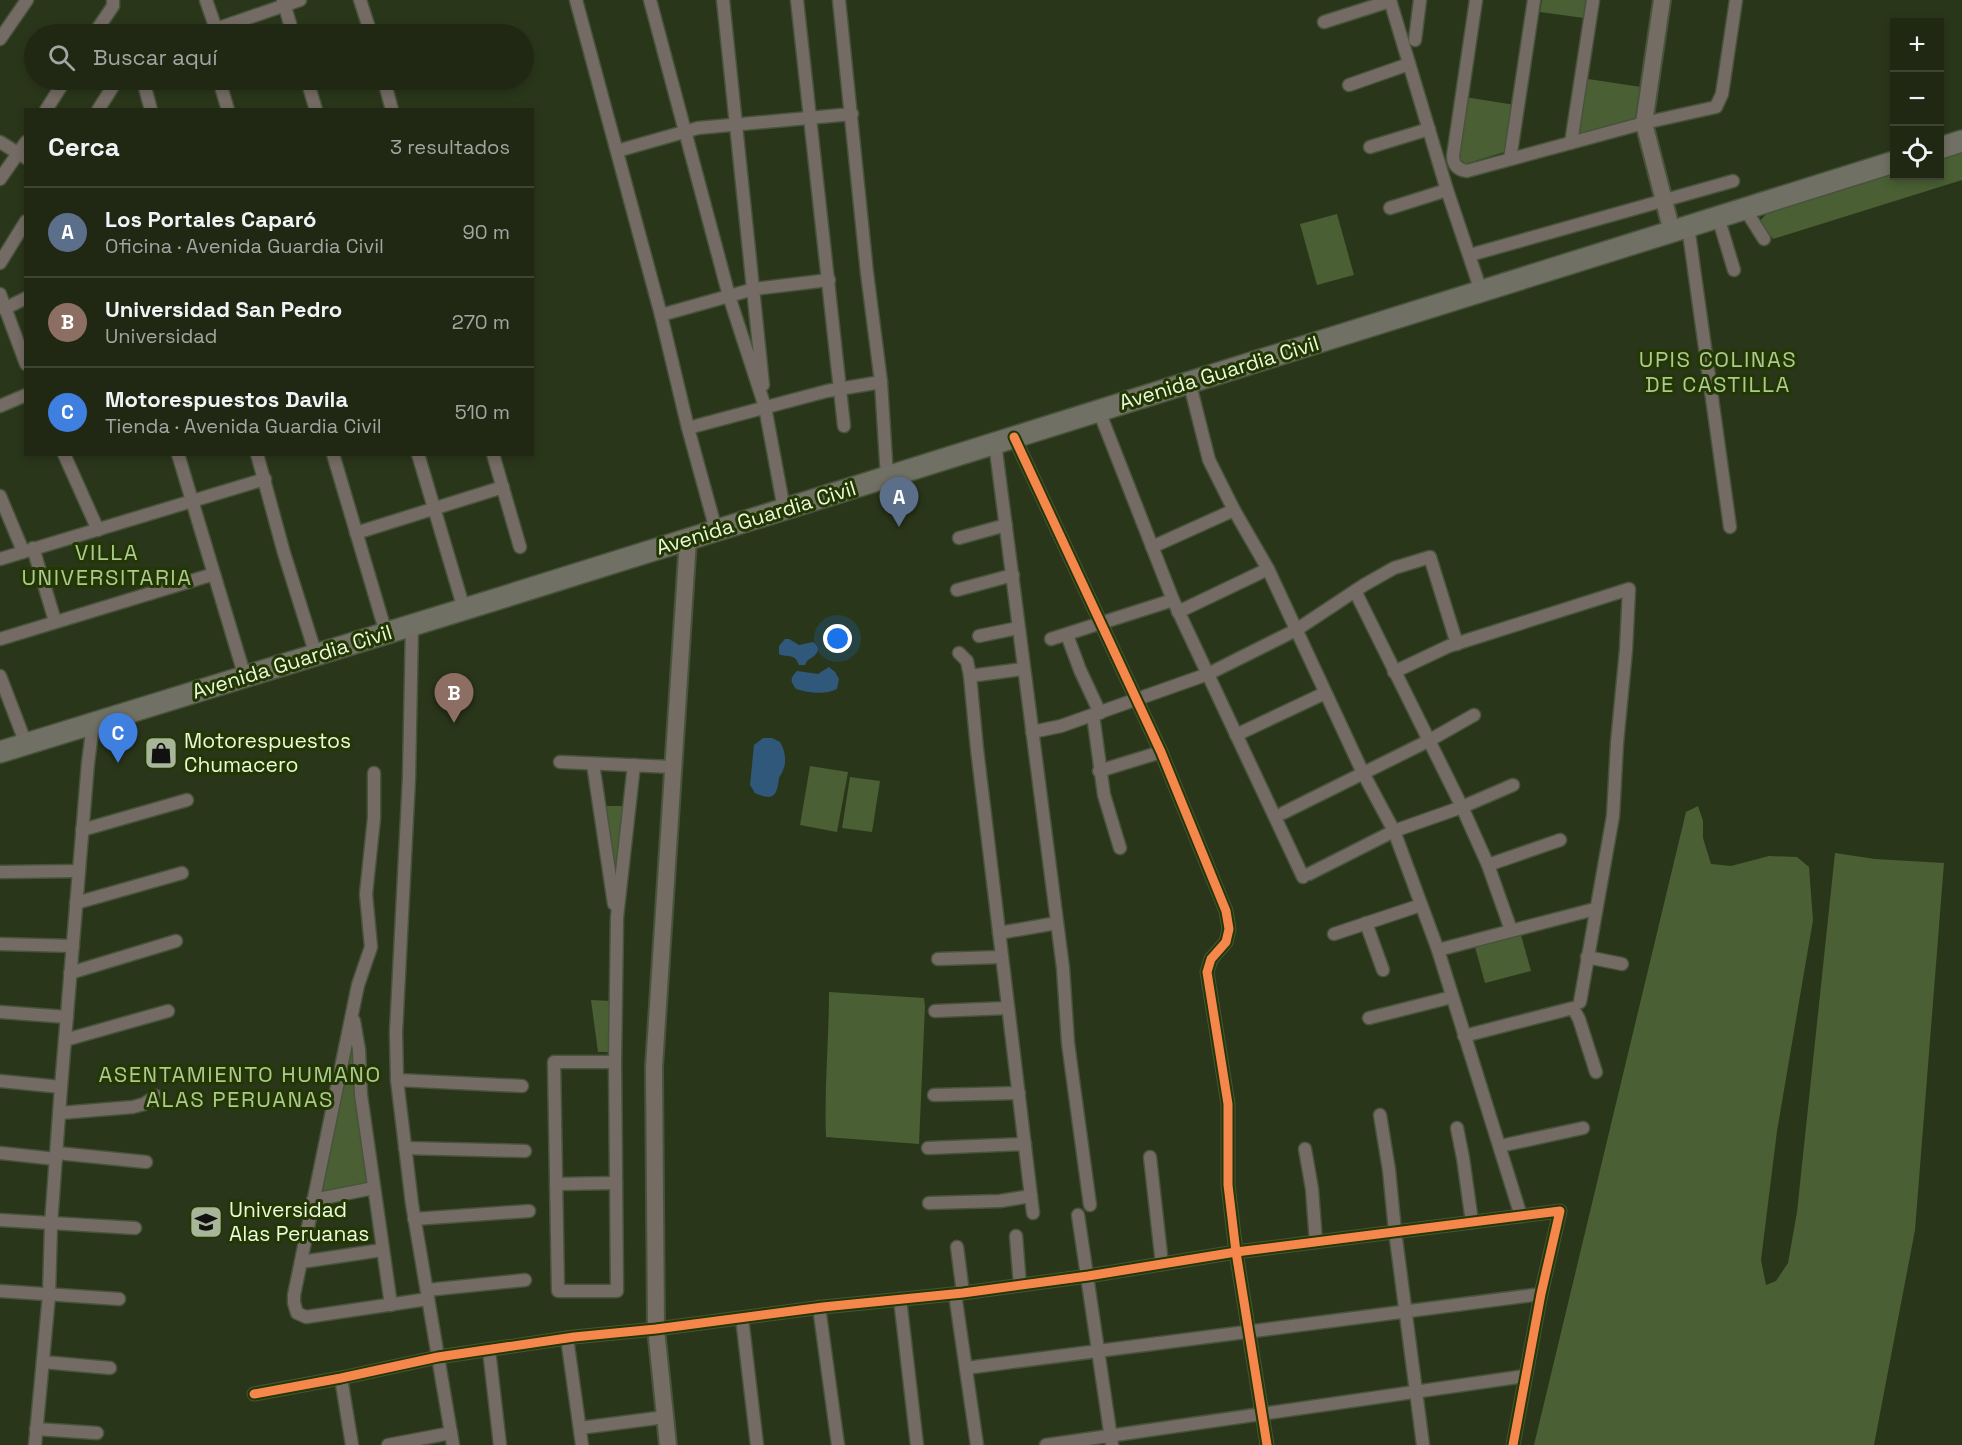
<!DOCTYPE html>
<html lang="es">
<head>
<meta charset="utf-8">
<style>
	body { margin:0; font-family:"Space Grotesk",sans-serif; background:#2d3422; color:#f1f3f6 }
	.controls { position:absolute; right:18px; top:18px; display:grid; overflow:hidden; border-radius:0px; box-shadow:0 3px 9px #0003 }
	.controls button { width:54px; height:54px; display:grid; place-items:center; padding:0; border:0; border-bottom:2px solid #3d4434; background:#202814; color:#f1f3f6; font:30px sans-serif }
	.you { position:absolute; left:838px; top:639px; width:21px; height:21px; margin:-15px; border:4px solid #fff; border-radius:50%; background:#1a73e8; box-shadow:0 0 0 9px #1a73e833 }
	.badge { display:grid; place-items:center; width:39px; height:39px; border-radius:50%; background:#bca0f2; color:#fff; font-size:20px; font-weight:700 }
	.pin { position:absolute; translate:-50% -50px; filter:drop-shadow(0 2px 3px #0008) }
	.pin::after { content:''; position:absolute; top:32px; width:21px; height:18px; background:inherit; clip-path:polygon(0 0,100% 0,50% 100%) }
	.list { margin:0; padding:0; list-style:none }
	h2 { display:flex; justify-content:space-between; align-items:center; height:78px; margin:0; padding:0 24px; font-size:26px }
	h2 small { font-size:20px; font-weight:400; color:#a2a6a0 }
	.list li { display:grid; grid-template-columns:39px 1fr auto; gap:18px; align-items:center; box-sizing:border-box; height:90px; padding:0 24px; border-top:2px solid #3d4434 }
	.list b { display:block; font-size:22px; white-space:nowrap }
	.list p { margin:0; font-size:20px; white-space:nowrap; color:#a2a6a0 }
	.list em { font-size:20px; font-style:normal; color:#a2a6a0 }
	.icon { flex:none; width:33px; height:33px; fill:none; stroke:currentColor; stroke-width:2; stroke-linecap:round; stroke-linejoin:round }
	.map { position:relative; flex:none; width:1962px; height:1445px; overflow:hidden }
	.search { position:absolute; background:#202814; box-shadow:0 3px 9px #0003; left:24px; top:24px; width:510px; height:66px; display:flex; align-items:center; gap:15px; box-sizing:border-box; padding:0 21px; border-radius:33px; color:#a2a6a0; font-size:22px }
	.panel { position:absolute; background:#202814; box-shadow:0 3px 9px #0003; left:24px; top:108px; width:510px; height:348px; border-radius:0px }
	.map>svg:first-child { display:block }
</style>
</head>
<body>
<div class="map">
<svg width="1962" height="1445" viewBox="0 0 1962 1445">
	<rect width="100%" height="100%" fill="#2a361a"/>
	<g fill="#4a5f33">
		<path d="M1542,0H1587L1584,18L1540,12Z"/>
		<path d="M1588,79L1641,87L1637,122L1578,136Z"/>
		<path d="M1465,97L1515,105L1508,151L1465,164L1457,156Z"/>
		<path d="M1962,152V180L1773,239L1760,221L1766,214L1894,173V176H1940V159Z"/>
		<path d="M1337,214L1354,275L1317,285L1300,224Z"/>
		<path d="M810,766L848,772L837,832L800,825Z"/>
		<path d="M850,777L880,781L872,832L842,828Z"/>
		<path d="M604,806H623L615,892Z"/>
		<path d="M1698,806L1703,821V838L1711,864L1731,866L1769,856L1797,857L1809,867L1813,920L1777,1131L1761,1260L1766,1285L1776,1281L1788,1263L1797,1212L1835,853L1875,859L1944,863L1915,1230L1874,1445H1534L1686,812Z"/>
		<path d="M1521,935L1531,971L1485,983L1475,947Z"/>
		<path d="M829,992L924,998L925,1006L919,1144L826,1137C824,1089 829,1040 829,992Z"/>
		<path d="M591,1000L612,1001L609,1052H598Z"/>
		<path d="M351,1042H355L354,1084L370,1186L319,1195Z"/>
	</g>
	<g fill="#30587b">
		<path d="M785,639H789L799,645L813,642C824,651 814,656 807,661L805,665H799C795,653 788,658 779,654V646Z"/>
		<path d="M829,667L835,672L839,679L837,689C825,695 809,693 796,689C790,681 790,678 797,671L818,674Z"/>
		<path d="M763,738H772L780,742C785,750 787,762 783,770C782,774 780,775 779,778C777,795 774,802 755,793L750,785L754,745Z"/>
	</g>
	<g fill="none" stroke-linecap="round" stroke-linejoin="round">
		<g stroke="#48533c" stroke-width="15">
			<g id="street">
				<path d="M206,0L216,29"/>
				<path d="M283,0L293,34"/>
				<path d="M360,0L371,34"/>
				<path d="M576,0L661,315L688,428L716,530"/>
				<path d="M650,0L729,296L765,407L784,509"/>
				<path d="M723,0L763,385"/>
				<path d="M797,0L844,426"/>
				<path d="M839,0L867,273L881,382L887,477"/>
				<path d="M1390,0L1447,190L1481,291"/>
				<path d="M1476,0L1453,156C1453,165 1458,170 1467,171L1644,123L1716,107L1722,94L1736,0"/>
				<path d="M1324,22L1390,1"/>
				<path d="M94,34L113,6V0"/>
				<path d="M206,34L216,29L300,0"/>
				<path d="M0,39L27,0"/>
				<path d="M1415,40L1420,0"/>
				<path d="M143,80L151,110"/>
				<path d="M219,80L228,110"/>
				<path d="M307,80L316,110"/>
				<path d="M384,80L392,110"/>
				<path d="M1349,85L1409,64"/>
				<path d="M46,110L65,80"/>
				<path d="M98,110L117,80"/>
				<path d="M0,142L26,158"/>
				<path d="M1571,143L1593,0"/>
				<path d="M1370,147L1429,129"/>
				<path d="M617,151L698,128L852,114"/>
				<path d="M1510,159L1534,0"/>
				<path d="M0,179L26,142"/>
				<path d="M1390,208L1447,190"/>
				<path d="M1745,209L1764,239"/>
				<path d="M1718,217L1734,270"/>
				<path d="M1688,226L1730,527"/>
				<path d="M1470,255L1733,181"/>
				<path d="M0,263L26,221"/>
				<path d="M0,294L26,364"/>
				<path d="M0,306L4,309L26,298"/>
				<path d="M661,315L754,289L829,280"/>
				<path d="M1189,381L1209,460L1234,510L1268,569L1363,773L1394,831L1438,950L1521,1216"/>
				<path d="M0,406L26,395"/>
				<path d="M1099,411L1173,600L1303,877"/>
				<path d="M688,428L827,391L881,382"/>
				<path d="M1014,437L1161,752L1226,911L1229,929L1226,942L1211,959L1207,972L1228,1104V1185L1236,1252L1267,1445"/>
				<path d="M995,443L1063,968L1068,1043L1090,1205"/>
				<path d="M64,454L98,530"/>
				<path d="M178,454L245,677"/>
				<path d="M257,454L284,553L316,655"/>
				<path d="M333,454L386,633"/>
				<path d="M418,454L464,609"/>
				<path d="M493,454L520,547"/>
				<path d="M0,496L23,551"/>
				<path d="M356,533L503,487"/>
				<path d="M959,538L1006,525"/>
				<path d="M1152,547L1234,510"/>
				<path d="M33,548L55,621"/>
				<path d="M0,559L265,479"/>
				<path d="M957,590L1013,575"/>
				<path d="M1355,591L1462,807L1488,865L1511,930"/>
				<path d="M1178,612L1268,569"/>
				<path d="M412,625L409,778L396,1032L397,1080L412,1204L453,1445"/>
				<path d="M1067,635L1080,670L1100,713"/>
				<path d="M979,636L1018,628"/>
				<path d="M0,639L214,574"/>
				<path d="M1051,639L1173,600"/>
				<path d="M959,653L967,661L970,676L1023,669"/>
				<path d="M1394,672L1449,646L1629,589L1626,650L1617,743L1613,816L1580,1002"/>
				<path d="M0,676L26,744"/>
				<path d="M970,676L977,749L1033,1213"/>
				<path d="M1093,715L1104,795L1120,848"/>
				<path d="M1032,732L1061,726L1208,674L1296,630L1364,585L1394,568L1430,557L1457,644"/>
				<path d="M1236,735L1325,693"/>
				<path d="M560,762L673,767"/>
				<path d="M593,764L614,904"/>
				<path d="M1099,771L1161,752"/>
				<path d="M374,773V818L366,894L371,947L358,985L294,1295V1303L297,1313L306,1317L428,1299"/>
				<path d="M1283,813L1430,740L1474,715"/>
				<path d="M82,830L187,800"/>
				<path d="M1488,865L1560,840"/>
				<path d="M0,872L79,871"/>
				<path d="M1309,874L1394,831L1462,807L1513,785"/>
				<path d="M76,903L182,873"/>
				<path d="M1366,923L1383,970"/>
				<path d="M999,933L1057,923"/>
				<path d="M1334,934L1421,905"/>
				<path d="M0,944L73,946"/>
				<path d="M1438,950L1595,909"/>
				<path d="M1587,957L1622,964"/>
				<path d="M938,959L1002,957"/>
				<path d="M70,973L176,941"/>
				<path d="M935,1011L1008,1008"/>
				<path d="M0,1012L67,1017"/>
				<path d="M1369,1018L1452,997"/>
				<path d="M354,1021L359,1050L361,1095L391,1305"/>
				<path d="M1464,1036L1573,1008L1579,1019L1596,1072"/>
				<path d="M65,1040L168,1011"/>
				<path d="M615,1062H554L558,1291H617L615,1062L617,917L634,765"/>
				<path d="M397,1080L522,1086"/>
				<path d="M0,1081L61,1087"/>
				<path d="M934,1095L1019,1093"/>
				<path d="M60,1113L133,1107L144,1104L156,1096"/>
				<path d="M1380,1115L1389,1170L1395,1231L1423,1445"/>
				<path d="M1457,1128L1463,1158L1472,1222"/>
				<path d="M1500,1146L1583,1128"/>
				<path d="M405,1148L525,1151"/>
				<path d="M928,1148L1025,1144"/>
				<path d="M1305,1149L1312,1189L1316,1242"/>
				<path d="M0,1153L56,1159"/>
				<path d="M57,1153L146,1162"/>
				<path d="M1150,1157L1162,1264"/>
				<path d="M556,1184L616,1183"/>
				<path d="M313,1200L374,1188"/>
				<path d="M929,1203L1000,1201L1031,1196"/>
				<path d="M1078,1215L1112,1445"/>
				<path d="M414,1219L529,1211"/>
				<path d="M0,1220L135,1228"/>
				<path d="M1016,1236L1020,1285"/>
				<path d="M957,1247L963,1293"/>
				<path d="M301,1262L382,1250"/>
				<path d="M427,1290L525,1280"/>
				<path d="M0,1291L119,1299"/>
				<path d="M955,1294L977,1445"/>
				<path d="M900,1299L917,1445"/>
				<path d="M819,1307L838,1445"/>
				<path d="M742,1318L757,1445"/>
				<path d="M567,1338L582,1445"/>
				<path d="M489,1350L500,1445"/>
				<path d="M43,1362L110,1368"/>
				<path d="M966,1368L1541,1294"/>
				<path d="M341,1378L352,1445"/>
				<path d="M254,1394L341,1378L438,1357L574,1337L656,1329L823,1307L963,1293L1088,1276L1236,1252L1560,1211L1541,1294L1513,1445"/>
				<path d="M580,1428L665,1417"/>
				<path d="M36,1429L97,1433"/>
				<path d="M35,1445L49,1295L51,1224L61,1087L88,763L93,724"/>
				<path d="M388,1445L451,1433"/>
				<path d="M1046,1445L1525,1376"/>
			</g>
		</g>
		<g stroke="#48533c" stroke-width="20">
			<g id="secondary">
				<path d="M1662,0L1644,123L1672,232"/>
				<path d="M668,1445L656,1329L654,1067L688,539"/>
			</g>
		</g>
		<g stroke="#48533c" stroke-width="24">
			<g id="highway">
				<path d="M1940,148L1962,141"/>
				<path d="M0,752L494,600L1894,162"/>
			</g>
		</g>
		<use href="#street" stroke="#756b65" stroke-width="12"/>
		<use href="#secondary" stroke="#756c63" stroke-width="16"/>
		<use href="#highway" stroke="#717064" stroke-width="21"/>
		<g stroke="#223702" stroke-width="13">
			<g id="cycleway">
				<path d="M1014,437L1161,752L1226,911L1229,929L1226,942L1211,959L1207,972L1228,1104V1185L1236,1252L1267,1445"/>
				<path d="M254,1394L341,1378L438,1357L574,1337L656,1329L823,1307L963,1293L1088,1276L1236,1252L1560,1211L1541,1294L1513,1445"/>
			</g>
		</g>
		<use href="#cycleway" stroke="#f5874c" stroke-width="9"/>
	</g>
	<defs>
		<g id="shop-square" transform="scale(1.725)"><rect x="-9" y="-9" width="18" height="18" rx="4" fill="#a7b598" stroke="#223702"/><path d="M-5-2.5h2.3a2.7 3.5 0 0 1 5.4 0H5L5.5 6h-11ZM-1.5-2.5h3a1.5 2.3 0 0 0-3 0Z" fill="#111"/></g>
		<g id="university-square" transform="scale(1.725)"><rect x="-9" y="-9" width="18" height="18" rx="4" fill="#a7b598" stroke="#223702"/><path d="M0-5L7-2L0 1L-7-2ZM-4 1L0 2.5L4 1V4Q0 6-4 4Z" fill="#111"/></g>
	</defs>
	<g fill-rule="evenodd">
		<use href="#shop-square" x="161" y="753"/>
		<use href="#university-square" x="206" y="1222"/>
	</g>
	<g text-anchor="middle" stroke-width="6" stroke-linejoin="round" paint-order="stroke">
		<g font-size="21" fill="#eaf9dc" stroke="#223702">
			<text transform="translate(1219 373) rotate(-17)" y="7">Avenida Guardia Civil</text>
			<text transform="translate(756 518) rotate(-17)" y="7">Avenida Guardia Civil</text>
			<text transform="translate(292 662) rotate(-17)" y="7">Avenida Guardia Civil</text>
		</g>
		<g font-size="21" fill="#eaf9dc" stroke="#223702" text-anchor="start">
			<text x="184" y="748">Motorespuestos<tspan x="184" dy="24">Chumacero</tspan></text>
			<text x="229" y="1217">Universidad<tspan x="229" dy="24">Alas Peruanas</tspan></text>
		</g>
		<g font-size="22" letter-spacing="1.5" fill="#adc991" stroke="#223702">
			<text x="1718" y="367">UPIS COLINAS<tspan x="1718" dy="25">DE CASTILLA</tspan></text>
			<text x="107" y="560">VILLA<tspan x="107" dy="25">UNIVERSITARIA</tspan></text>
			<text x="240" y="1082">ASENTAMIENTO HUMANO<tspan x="240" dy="25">ALAS PERUANAS</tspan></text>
		</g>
	</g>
</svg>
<div class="controls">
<button>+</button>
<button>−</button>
<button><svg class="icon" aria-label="locate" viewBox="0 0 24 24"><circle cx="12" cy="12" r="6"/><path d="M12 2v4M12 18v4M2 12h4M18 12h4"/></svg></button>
</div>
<div class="you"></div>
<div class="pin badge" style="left:899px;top:527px;background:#5c6f8a">A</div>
<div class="pin badge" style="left:454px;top:723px;background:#8d6e63">B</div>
<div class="pin badge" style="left:118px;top:763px;background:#3f7fe0">C</div>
<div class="search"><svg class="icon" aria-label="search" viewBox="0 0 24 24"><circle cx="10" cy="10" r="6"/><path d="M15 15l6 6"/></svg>Buscar aquí</div>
<section class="panel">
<h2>Cerca<small>3 resultados</small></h2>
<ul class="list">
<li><span class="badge" style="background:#5c6f8a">A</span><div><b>Los Portales Caparó</b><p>Oficina · Avenida Guardia Civil</p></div><em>90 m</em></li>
<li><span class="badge" style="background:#8d6e63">B</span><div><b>Universidad San Pedro</b><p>Universidad</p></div><em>270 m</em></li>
<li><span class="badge" style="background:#3f7fe0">C</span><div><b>Motorespuestos Davila</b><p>Tienda · Avenida Guardia Civil</p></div><em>510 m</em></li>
</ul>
</section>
</div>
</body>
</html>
